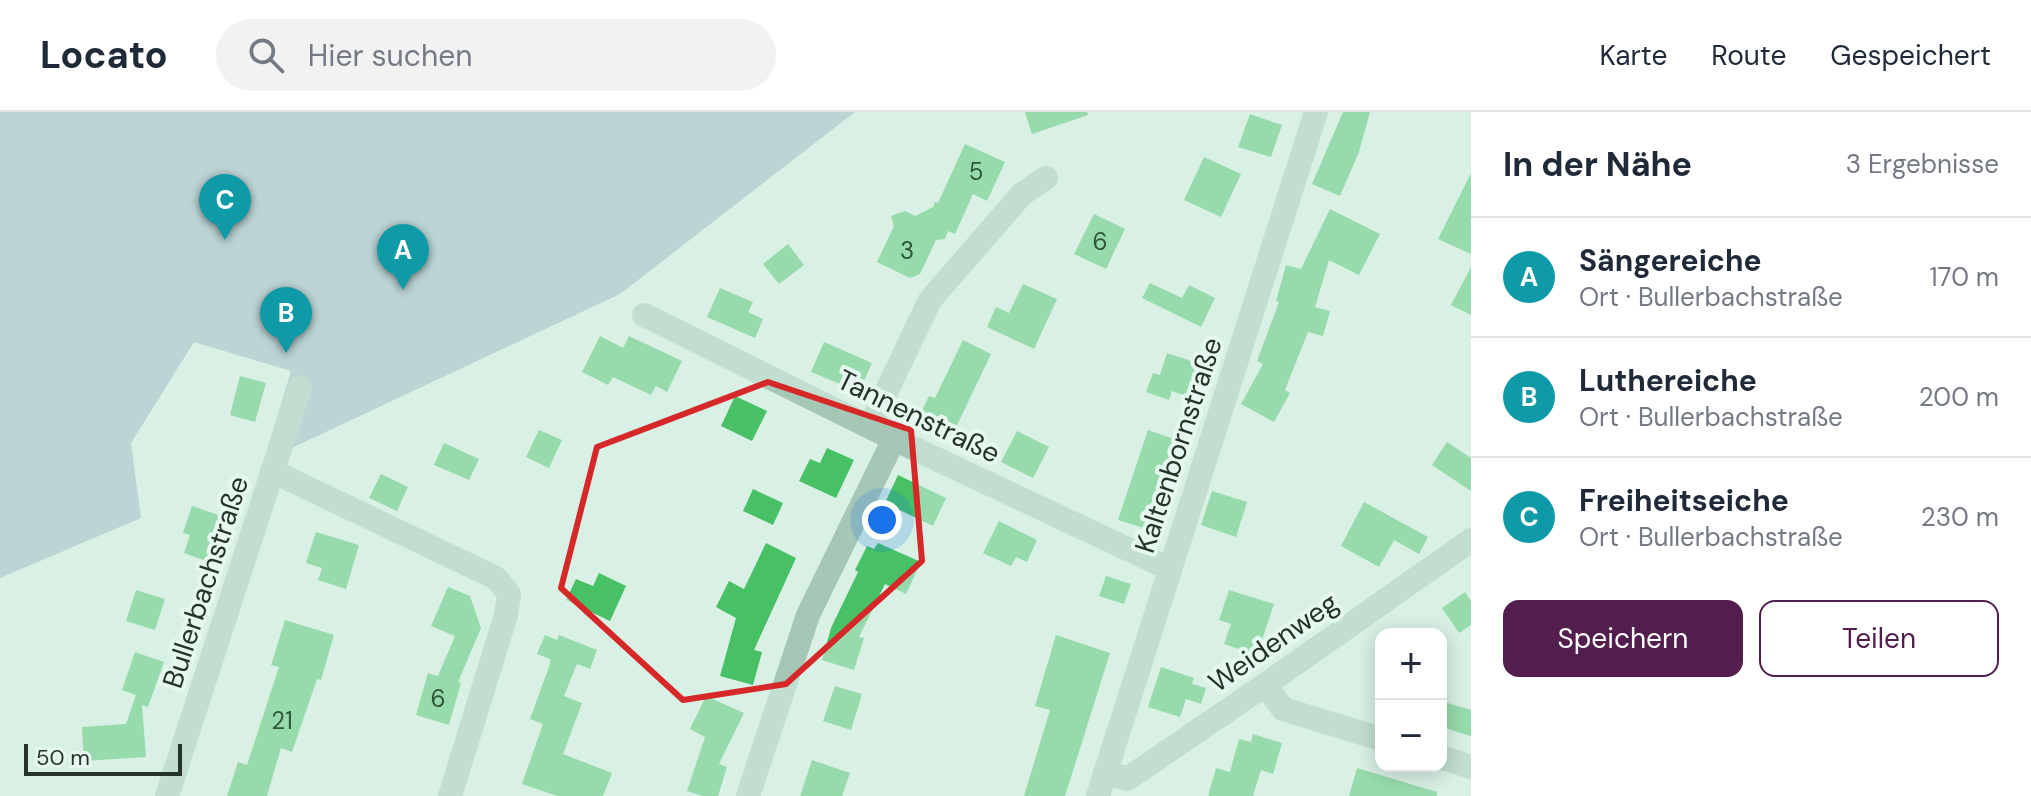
<!DOCTYPE html>
<html lang="de">
<head>
<meta charset="utf-8">
<style>
	body { margin:0; font-family:"DM Sans",sans-serif; background:#f2f2f3; color:#1f2937 }
	.controls { position:absolute; right:24px; bottom:24px; display:grid; overflow:hidden; border-radius:16px; box-shadow:0 4px 20px #0003 }
	.controls button { width:72px; height:72px; display:grid; place-items:center; padding:0; border:0; border-bottom:2px solid #e0e1e3; background:#fff; color:#1f2937; font:40px sans-serif }
	.scale { position:absolute; left:24px; bottom:20px; width:158px; box-sizing:border-box; padding-left:8px; border:4px solid #26332a; border-top:0; font-size:22px; line-height:28px; white-space:nowrap; color:#26332a; -webkit-text-stroke:6px #e5f8ef; paint-order:stroke }
	.you { position:absolute; left:882px; top:408px; width:28px; height:28px; margin:-20px; border:6px solid #fff; border-radius:50%; background:#1a73e8; box-shadow:0 0 0 12px #1a73e833 }
	.badge { display:grid; place-items:center; width:52px; height:52px; border-radius:50%; background:#521e4e; color:#fff; font-size:26px; font-weight:700 }
	.pin { position:absolute; translate:-50% -66px; filter:drop-shadow(0 2px 4px #0008) }
	.pin::after { content:''; position:absolute; top:42px; width:28px; height:24px; background:inherit; clip-path:polygon(0 0,100% 0,50% 100%) }
	.list { margin:0; padding:0; list-style:none }
	h2 { display:flex; justify-content:space-between; align-items:center; height:104px; margin:0; padding:0 32px; font-size:34px }
	h2 small { font-size:26px; font-weight:400; color:#747a83 }
	.list li { display:grid; grid-template-columns:52px 1fr auto; gap:24px; align-items:center; box-sizing:border-box; height:120px; padding:0 32px; border-top:2px solid #e0e1e3 }
	.list b { display:block; font-size:30px; white-space:nowrap }
	.list p { margin:0; font-size:26px; white-space:nowrap; color:#747a83 }
	.list em { font-size:26px; font-style:normal; color:#747a83 }
	.actions { display:flex; gap:16px; padding:24px 32px }
	.actions a { flex:1; padding:18px 0; border:2px solid #521e4e; border-radius:16px; text-align:center; font-size:28px; color:#521e4e }
	.actions .main { background:#521e4e; color:#fff }
	.icon { flex:none; width:44px; height:44px; fill:none; stroke:currentColor; stroke-width:2; stroke-linecap:round; stroke-linejoin:round }
	.map { position:relative; flex:none; width:1471px; height:684px; overflow:hidden }
	header { display:flex; align-items:center; gap:48px; box-sizing:border-box; height:112px; padding:0 40px; background:#fff; border-bottom:2px solid #e0e1e3 }
	header strong { font-size:38px }
	nav { display:flex; gap:44px; margin-inline-start:auto; font-size:28px }
	.search { width:560px; height:72px; background:#f2f2f3; display:flex; align-items:center; gap:20px; box-sizing:border-box; padding:0 28px; border-radius:44px; color:#747a83; font-size:30px }
	main { display:flex }
	aside { flex:1; background:#fff }
	.map>svg:first-child { display:block }
</style>
</head>
<body>
<header>
<strong>Locato</strong>
<div class="search"><svg class="icon" aria-label="search" viewBox="0 0 24 24"><circle cx="10" cy="10" r="6"/><path d="M15 15l6 6"/></svg>Hier suchen</div>
<nav><a>Karte</a><a>Route</a><a>Gespeichert</a></nav>
</header>
<main>
<div class="map">
<svg width="1471" height="684" viewBox="0 0 1471 684">
	<rect width="100%" height="100%" fill="#d9f0e5"/>
	<path fill="#9ab1be" d="M0,0H855L620,182L264,349L291,259L194,230L131,331L141,406L0,466Z"/>
	<g fill="#47c066">
		<path d="M1025,0H1087L1088,3L1032,22Z"/>
		<path d="M1343,0H1370L1359,40L1340,84L1312,72Z"/>
		<path d="M1250,2L1282,13L1271,45L1238,35Z"/>
		<path d="M965,32L1005,50L987,89L973,82L955,122L948,119L945,127L936,128L920,162L910,166L877,150L894,114L891,104L905,99L915,104L933,95L935,90L938,91Z"/>
		<path d="M1204,45L1241,62L1221,105L1184,88Z"/>
		<path d="M1471,61V142L1438,127Z"/>
		<path d="M1330,97L1380,122L1359,163L1329,148L1315,195L1330,199L1323,224L1308,220L1285,278L1290,281L1274,310L1241,292L1263,252L1257,249L1279,190L1276,189L1286,153L1301,157Z"/>
		<path d="M1094,102L1125,117L1106,157L1074,142Z"/>
		<path d="M788,132L804,153L779,172L763,152Z"/>
		<path d="M1471,155V203L1451,193Z"/>
		<path d="M1150,171L1182,186L1189,173L1215,186L1201,215L1142,186Z"/>
		<path d="M1023,172L1057,187L1034,237L987,215L996,195L1009,201Z"/>
		<path d="M720,176L753,190L748,200L763,207L755,226L707,205Z"/>
		<path d="M600,224L623,236L629,224L682,249L667,280L656,274L651,283L613,265L608,273L582,260Z"/>
		<path d="M963,228L991,242L950,328L915,312L929,284L935,286Z"/>
		<path d="M824,230L872,251L859,280L811,260Z"/>
		<path d="M1167,241L1203,253L1192,286L1172,279L1169,288L1146,280L1153,261L1160,263Z"/>
		<path d="M240,264L266,271L255,310L230,303Z"/>
		<path d="M735,284L767,299L752,329L721,314Z"/>
		<path d="M539,318L562,328L549,356L526,345Z"/>
		<path d="M1148,318L1177,328L1147,417L1118,408Z"/>
		<path d="M1017,319L1049,335L1033,366L1001,350Z"/>
		<path d="M1447,330L1471,346V379L1432,353Z"/>
		<path d="M444,331L479,347L469,368L434,353Z"/>
		<path d="M827,336L854,348L836,386L799,369L810,347L820,351Z"/>
		<path d="M381,362L408,375L397,399L369,386Z"/>
		<path d="M898,363L946,386L933,414L885,391Z"/>
		<path d="M753,377L783,391L773,413L743,399Z"/>
		<path d="M1212,379L1247,390L1236,425L1201,413Z"/>
		<path d="M1364,390L1428,425L1419,442L1394,428L1379,455L1341,434Z"/>
		<path d="M192,394L224,405L209,450L184,441L190,423L183,421Z"/>
		<path d="M999,409L1037,428L1027,450L1016,445L1011,454L983,441Z"/>
		<path d="M316,420L359,433L346,477L318,468L322,456L306,451Z"/>
		<path d="M766,431L796,446L754,538L762,540L753,573L720,564L736,506L716,495L729,469L744,477Z"/>
		<path d="M878,431L921,450L906,482L885,472L859,525L864,526L854,558L822,548L831,516L858,460L855,458L867,434L874,437Z"/>
		<path d="M599,461L626,474L610,509L566,488L576,467L593,474Z"/>
		<path d="M1106,464L1131,472L1124,492L1099,484Z"/>
		<path d="M448,475L470,484L481,516L458,570L461,571L449,613L416,603L428,561L438,564L455,524L431,514Z"/>
		<path d="M136,478L165,487L155,518L126,509Z"/>
		<path d="M1229,478L1274,492L1257,543L1224,532L1231,512L1219,508Z"/>
		<path d="M1465,480L1471,489V513L1459,521L1442,496Z"/>
		<path d="M285,508L334,523L321,568L317,567L292,640L281,636L267,684H227L238,650L247,653L279,555L271,553Z"/>
		<path d="M545,523L557,528L559,523L597,538L590,557L577,552L564,584L582,591L563,642L612,661L603,684H557L522,672L543,612L530,607L550,552V547L537,542Z"/>
		<path d="M1056,523L1110,541L1065,684H1024L1050,598L1035,594Z"/>
		<path d="M135,540L164,550L148,595L142,593L146,645L84,649L82,615L126,612L136,583L122,578Z"/>
		<path d="M1161,555L1194,566L1192,572L1206,576L1201,592L1186,587L1180,605L1148,595Z"/>
		<path d="M835,574L862,582L851,618L823,609Z"/>
		<path d="M706,584L744,601L719,652L727,655L718,684H702L687,679L705,625L690,617Z"/>
		<path d="M1441,589L1471,598V624L1441,615Z"/>
		<path d="M1253,622L1282,631L1273,662L1261,658L1253,684H1208L1216,656L1230,660L1239,627L1251,630Z"/>
		<path d="M812,648L850,661L842,684H800Z"/>
		<path d="M1357,656L1437,680V684H1349Z"/>
	</g>
	<g fill="none" stroke-linecap="round" stroke-linejoin="round">
		<g stroke="#a6c7b5" stroke-width="24">
			<path d="M644,203L894,327L1170,457"/>
			<path d="M870,314L930,188L1022,82L1046,66"/>
			<path d="M272,359L496,466L509,482L506,503L450,684"/>
			<path d="M1265,573L1283,597L1381,627"/>
			<path d="M1441,645L1471,655"/>
			<path d="M1105,660L1127,667L1265,573L1471,428"/>
			<path d="M167,684L300,275"/>
			<path d="M748,684L808,503L894,327"/>
			<path d="M1098,684L1316,0"/>
		</g>
	</g>
	<path d="M0 0H1471V684H0ZM768,270L911,318L922,449L786,572L683,588L561,476L597,335Z" fill="#d9f0e5" fill-opacity=".55" fill-rule="evenodd"/>
	<path fill="none" stroke="#d62828" stroke-width="6" stroke-linejoin="round" d="M768,270L911,318L922,449L786,572L683,588L561,476L597,335Z"/>
	<g text-anchor="middle" stroke-width="8" stroke-linejoin="round" paint-order="stroke">
		<g font-size="24" fill="#2e5639">
			<text x="976" y="68">5</text>
			<text x="1100" y="138">6</text>
			<text x="907" y="147">3</text>
			<text x="438" y="595">6</text>
			<text x="282" y="617">21</text>
		</g>
		<g font-size="28" fill="#26332a" stroke="#e5f8ef">
			<text transform="translate(919 304) rotate(26)" y="10">Tannenstraße</text>
			<text transform="translate(1178 333) rotate(-72)" y="10">Kaltenbornstraße</text>
			<text transform="translate(205 470) rotate(-72)" y="10">Bullerbachstraße</text>
			<text transform="translate(1273 530) rotate(-35)" y="10">Weidenweg</text>
		</g>
	</g>
</svg>
<div class="controls">
<button>+</button>
<button>−</button>
</div>
<div class="scale">50 m</div>
<div class="you"></div>
<div class="pin badge" style="left:403px;top:178px;background:#0f9aa8">A</div>
<div class="pin badge" style="left:286px;top:241px;background:#0f9aa8">B</div>
<div class="pin badge" style="left:225px;top:128px;background:#0f9aa8">C</div>
</div>
<aside>
<h2>In der Nähe<small>3 Ergebnisse</small></h2>
<ul class="list">
<li><span class="badge" style="background:#0f9aa8">A</span><div><b>Sängereiche</b><p>Ort · Bullerbachstraße</p></div><em>170 m</em></li>
<li><span class="badge" style="background:#0f9aa8">B</span><div><b>Luthereiche</b><p>Ort · Bullerbachstraße</p></div><em>200 m</em></li>
<li><span class="badge" style="background:#0f9aa8">C</span><div><b>Freiheitseiche</b><p>Ort · Bullerbachstraße</p></div><em>230 m</em></li>
</ul>
<div class="actions"><a class="main">Speichern</a><a>Teilen</a></div>
</aside>
</main>
</body>
</html>
